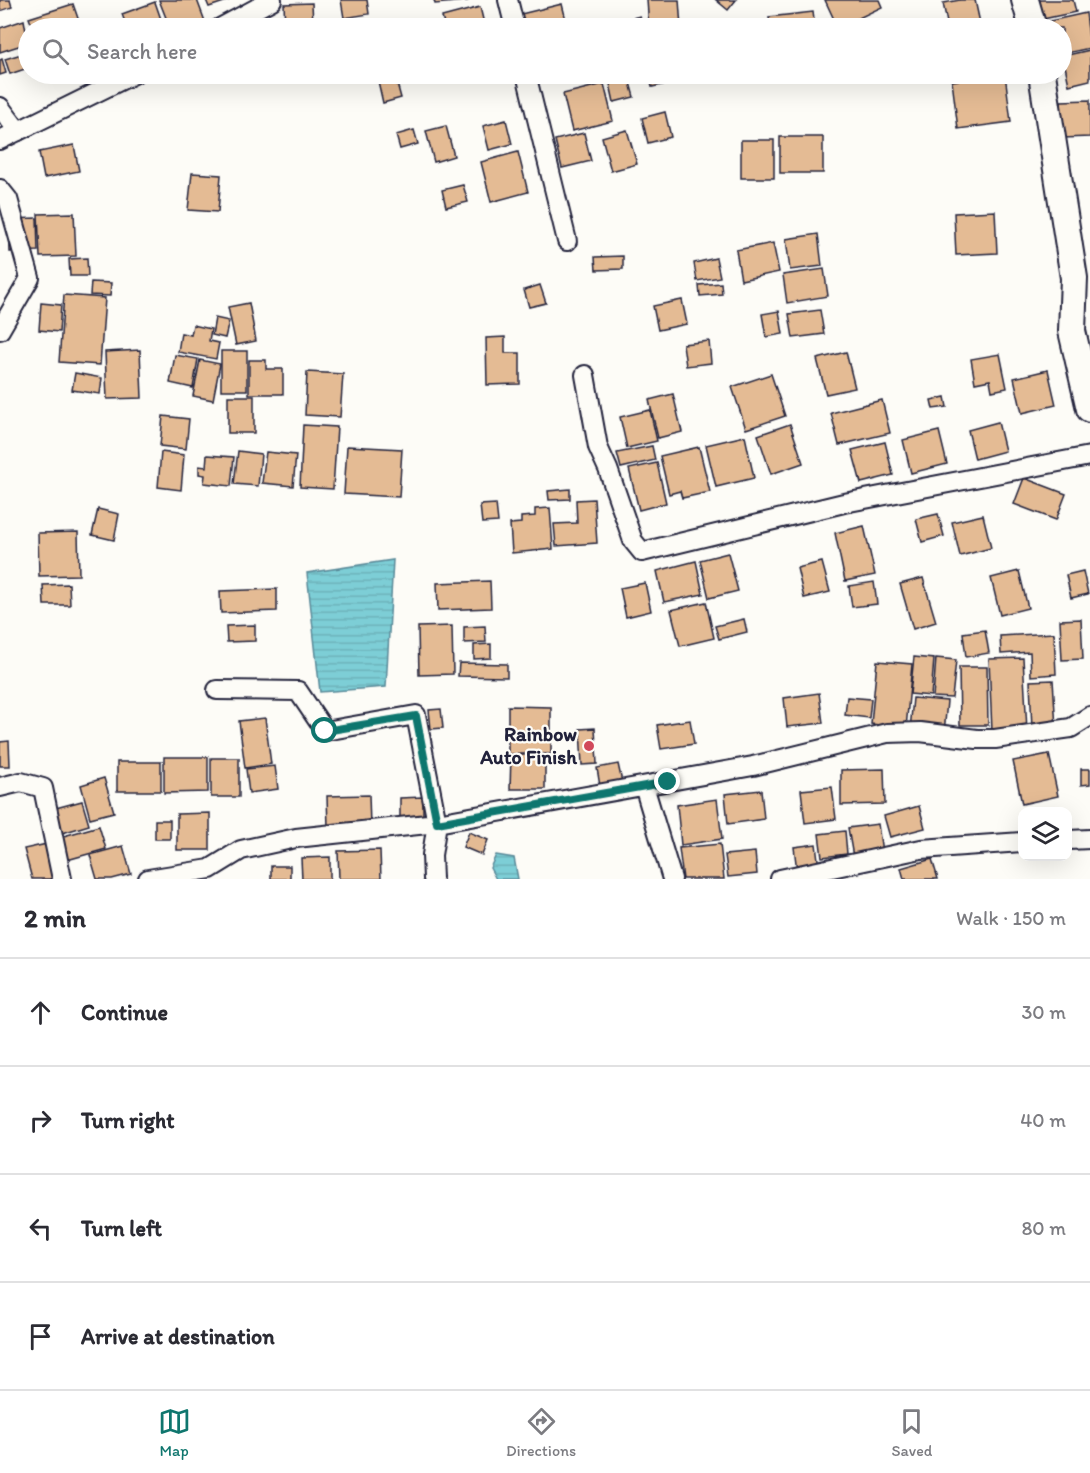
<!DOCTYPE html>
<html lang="en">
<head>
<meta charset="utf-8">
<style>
	body { margin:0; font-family:Itim,sans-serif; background:#f2f2f3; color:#2b2b33 }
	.controls { position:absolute; right:18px; bottom:18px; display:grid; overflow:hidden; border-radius:12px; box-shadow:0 6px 24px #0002 }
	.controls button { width:54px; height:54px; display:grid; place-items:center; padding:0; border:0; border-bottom:2px solid #e1e1e2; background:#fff; color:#2b2b33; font:30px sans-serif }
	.stop { position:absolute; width:18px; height:18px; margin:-14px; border:4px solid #0f766e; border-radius:50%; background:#fff }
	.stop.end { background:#0f766e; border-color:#fff; box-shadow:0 2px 6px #0008 }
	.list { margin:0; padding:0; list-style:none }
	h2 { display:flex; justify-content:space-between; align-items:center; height:78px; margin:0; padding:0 24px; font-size:26px }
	h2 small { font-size:20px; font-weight:400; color:#7c7c81 }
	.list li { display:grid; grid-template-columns:39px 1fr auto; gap:18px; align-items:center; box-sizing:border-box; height:108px; padding:0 24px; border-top:2px solid #e1e1e2 }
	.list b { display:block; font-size:22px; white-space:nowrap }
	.list em { font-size:20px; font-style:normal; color:#7c7c81 }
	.icon { flex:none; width:33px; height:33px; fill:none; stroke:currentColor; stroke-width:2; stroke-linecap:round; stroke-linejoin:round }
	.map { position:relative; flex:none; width:1090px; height:879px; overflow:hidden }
	.search { position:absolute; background:#fff; box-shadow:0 6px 24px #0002; left:18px; right:18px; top:18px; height:66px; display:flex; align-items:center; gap:15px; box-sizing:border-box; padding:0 21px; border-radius:33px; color:#7c7c81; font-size:22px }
	.sheet { height:510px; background:#fff }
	nav { display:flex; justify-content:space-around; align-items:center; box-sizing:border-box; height:84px; border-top:2px solid #e1e1e2; background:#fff; font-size:16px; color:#7c7c81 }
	nav a { display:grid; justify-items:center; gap:3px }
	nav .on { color:#0f766e }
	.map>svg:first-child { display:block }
</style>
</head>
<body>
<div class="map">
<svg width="1090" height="879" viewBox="0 0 1090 879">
	<defs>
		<pattern id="water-rules" width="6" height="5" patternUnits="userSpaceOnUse" patternTransform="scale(1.5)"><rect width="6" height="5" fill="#7dced6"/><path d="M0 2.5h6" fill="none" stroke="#6cb1b9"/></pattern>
	</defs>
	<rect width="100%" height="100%" fill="#fdfcf7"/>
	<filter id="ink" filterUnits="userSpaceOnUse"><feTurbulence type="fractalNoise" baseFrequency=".0167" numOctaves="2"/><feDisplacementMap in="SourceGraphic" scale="12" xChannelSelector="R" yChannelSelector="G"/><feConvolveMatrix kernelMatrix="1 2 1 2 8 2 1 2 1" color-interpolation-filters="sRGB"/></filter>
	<g filter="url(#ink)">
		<g fill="url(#water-rules)" stroke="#598998" stroke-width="1.5">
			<path d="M393,560L386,687L320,692L307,573Z"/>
			<path d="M496,855L514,858L518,879H496L490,868Z"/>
		</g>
		<g fill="#e4bb94" stroke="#22223b" stroke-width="1.5">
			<path d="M0,0H10L12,7L0,11Z"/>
			<path d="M159,0H197L206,24L192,28H170Z"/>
			<path d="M206,0H230L209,7Z"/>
			<path d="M341,0H367L369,14L344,18Z"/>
			<path d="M434,0H466L467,1L435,4Z"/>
			<path d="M647,0H679L681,28H649Z"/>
			<path d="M716,0H736L728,10Z"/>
			<path d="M825,0H879L882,7L838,28Z"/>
			<path d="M960,0H975L980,23L948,28L943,3Z"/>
			<path d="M1039,0H1073L1076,12L1043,19Z"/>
			<path d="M155,2L164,28H127L122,14Z"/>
			<path d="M312,3L313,25L285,26L284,4Z"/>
			<path d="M73,4L81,27L33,28L29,18Z"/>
			<path d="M562,4L568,28H525L521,14Z"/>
			<path d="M480,7L485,28H445L442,17Z"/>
			<path d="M813,12L815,28H770L769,17Z"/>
			<path d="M1086,13L1090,48L1062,54V28H1047L1045,22Z"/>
			<path d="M640,16L643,28H615L614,23Z"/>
			<path d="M24,20L28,43L0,52V28Z"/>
			<path d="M751,21L752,28H705V25Z"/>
			<path d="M1090,50V80L1069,85L1063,56Z"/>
			<path d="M28,52V68L10,74L5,59Z"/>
			<path d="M2,59L6,73L0,75V60Z"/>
			<path d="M536,74H571L538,82Z"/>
			<path d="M649,74H678L680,81L652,87Z"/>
			<path d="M1005,74L1011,122L958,129L952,81Z"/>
			<path d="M395,76L401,98L383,103L378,81Z"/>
			<path d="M629,79L634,97L614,102L610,84Z"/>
			<path d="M604,84L613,121L572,131L563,94Z"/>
			<path d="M1090,100V137L1062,138L1061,101Z"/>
			<path d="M665,112L671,137L648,143L642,118Z"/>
			<path d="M506,120L512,144L489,150L483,126Z"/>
			<path d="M446,126L454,156L434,162L426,131Z"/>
			<path d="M414,130L418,144L400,149L396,135Z"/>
			<path d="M627,130L637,164L611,171L602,137Z"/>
			<path d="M584,133L591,161L562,168L555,140Z"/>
			<rect x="780" y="137" width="43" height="36"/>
			<rect x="741" y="140" width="33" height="38"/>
			<path d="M74,145L79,171L44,178L39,152Z"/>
			<path d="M518,152L528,192L491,202L481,162Z"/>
			<path d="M192,173L221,175L218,212L188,210Z"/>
			<path d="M463,185L468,202L446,207L442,190Z"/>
			<path d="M995,211L997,253L956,255L954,213Z"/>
			<path d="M74,213L76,256L40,257L38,214Z"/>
			<path d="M37,218L38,251L10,252L9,219Z"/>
			<path d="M818,234L822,266L790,270L786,239Z"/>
			<path d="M773,243L779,272L741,280L736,250Z"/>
			<path d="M623,256V269L596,270L595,257Z"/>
			<path d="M87,258L88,276H70L69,259Z"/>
			<path d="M716,258L720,277L697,281L694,263Z"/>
			<path d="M824,269L828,296L787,303L783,275Z"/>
			<path d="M91,282L111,283L110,296L90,295Z"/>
			<path d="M721,283L722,294L700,296L699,285Z"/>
			<path d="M540,285L546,303L529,307L524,290Z"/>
			<path d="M64,295L105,298L100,365L59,362Z"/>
			<path d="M682,300L687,324L658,330L653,306Z"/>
			<path d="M41,303L61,305L59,332L39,330Z"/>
			<path d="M249,303L256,341L236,345L228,307Z"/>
			<path d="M820,310L824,334L793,338L789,314Z"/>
			<path d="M779,311L783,334L766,337L762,314Z"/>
			<path d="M215,318L229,321L225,338L212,335Z"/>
			<path d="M193,325L211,329L209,341L219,343L216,359L178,352L181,333L191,335Z"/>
			<path d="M505,337V353H520V384L487,385L486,338Z"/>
			<path d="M709,341L711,363L686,366L683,344Z"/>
			<path d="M140,350L142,398L107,399L105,352Z"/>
			<rect x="221" y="351" width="26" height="39"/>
			<path d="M846,352L855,388L826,394L817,359Z"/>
			<path d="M1000,354L1007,388L992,391L990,380L975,383L971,359Z"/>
			<path d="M175,355L198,359L193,388L170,383Z"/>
			<path d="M200,360L220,364L213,400L193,396Z"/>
			<path d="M249,360H266V369H283V394H249Z"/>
			<path d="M1048,370L1056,405L1022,413L1014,378Z"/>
			<path d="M307,372L343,374L340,417L305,415Z"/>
			<path d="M75,373L102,378L100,394L72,390Z"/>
			<path d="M771,374L785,416L746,429L732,387Z"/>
			<path d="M673,394L682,432L658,438L649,400Z"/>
			<rect x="228" y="396" width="26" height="37"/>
			<path d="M945,397L947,407L933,409L931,400Z"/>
			<path d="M882,400L890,433L839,445L831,413Z"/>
			<path d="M650,410L657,441L627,448L620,417Z"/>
			<path d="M163,416L189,419L186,449L160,446Z"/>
			<path d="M998,422L1005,451L975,459L968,430Z"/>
			<path d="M790,424L803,463L771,474L758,435Z"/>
			<path d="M303,425L337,427L333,489L300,487Z"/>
			<path d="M939,431L947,464L911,473L903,440Z"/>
			<path d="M745,436L754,478L716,487L706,445Z"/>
			<path d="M885,442L893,475L861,483L852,450Z"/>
			<path d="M347,446L402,449L399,497L344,494Z"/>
			<path d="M652,446L655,460L621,468L617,453Z"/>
			<path d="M699,447L710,492L682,498L680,491L669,494L660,456Z"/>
			<path d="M238,451L261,454L258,486L234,484Z"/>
			<path d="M161,452L184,455L181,490L158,487Z"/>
			<path d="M266,452L296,455L293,486L262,483Z"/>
			<path d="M207,455L234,457L231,486L204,483L205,475L199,474V466L206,467Z"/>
			<path d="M657,463L666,503L639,510L629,469Z"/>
			<path d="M1024,478L1066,494L1056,520L1014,504Z"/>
			<path d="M570,489V499L549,500L548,491Z"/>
			<path d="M594,499L597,543L556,546L554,524L577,523L576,500Z"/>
			<path d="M496,504L498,522L482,523L480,505Z"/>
			<path d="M550,508L553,549L512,553L510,524L521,523V517L535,516V509Z"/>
			<path d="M98,509L119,514L114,540L92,535Z"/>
			<path d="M938,514L944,536L922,542L916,519Z"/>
			<path d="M983,515L991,548L960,556L952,522Z"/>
			<path d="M864,526L875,575L845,581L835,533Z"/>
			<path d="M78,532L79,575L39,576L38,533Z"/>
			<path d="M728,553L738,591L709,598L700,560Z"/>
			<path d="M696,561L703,594L664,602L657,571Z"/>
			<path d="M822,562L830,592L804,598L797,568Z"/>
			<path d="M1019,571L1028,608L1000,615L991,578Z"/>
			<path d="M1083,571L1088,594L1071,598L1066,575Z"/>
			<path d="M923,578L936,622L913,629L900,584Z"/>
			<path d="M490,581L491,608L438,610L437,583Z"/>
			<path d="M874,582L877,604L852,607L849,586Z"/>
			<path d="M645,583L651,611L626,617L620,588Z"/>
			<path d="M69,584L70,605H44L43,585Z"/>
			<path d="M277,589V611L221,613L220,591Z"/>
			<path d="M706,602L714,638L680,646L671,610Z"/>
			<path d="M744,619L747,632L719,639L715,626Z"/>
			<path d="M1081,619L1083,659L1062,660L1060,620Z"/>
			<path d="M255,625V641L227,642L226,626Z"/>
			<path d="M452,626L453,674L419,675L418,627Z"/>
			<path d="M485,626L486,642L464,643V627Z"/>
			<path d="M985,630L989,653L966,657L963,633Z"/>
			<path d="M1054,633L1056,674L1031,676L1030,652L1001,654L1000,636Z"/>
			<path d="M491,644V658L474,659V645Z"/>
			<path d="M914,657L934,659L931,696L910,694Z"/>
			<path d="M936,658L956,660L952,698L933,697Z"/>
			<path d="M1023,658L1027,730L992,732L989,659Z"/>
			<path d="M877,661L912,664L906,728L871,724Z"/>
			<path d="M459,663L507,664V677L458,676Z"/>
			<path d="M959,667H987L988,725H960Z"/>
			<path d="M1053,680L1056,728L1032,729L1030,681Z"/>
			<path d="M819,693L823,723L787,727L784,698Z"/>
			<path d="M847,697L871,699L869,718L845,715Z"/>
			<path d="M913,698L947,701L944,733L910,730Z"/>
			<path d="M508,706L551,707V754H508Z"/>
			<path d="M441,709L443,728L431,729L429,710Z"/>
			<path d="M265,718L271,764L245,768L239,721Z"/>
			<path d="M690,720L694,744L661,749L657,725Z"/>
			<path d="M595,728L597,764L582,765L580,729Z"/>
			<path d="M9,741L10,766H0V742Z"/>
			<path d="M1049,754L1058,796L1022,804L1013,761Z"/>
			<path d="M511,755H545V789H510Z"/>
			<path d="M164,757H208V792L164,793Z"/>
			<rect x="211" y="758" width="28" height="39"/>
			<rect x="117" y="762" width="44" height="29"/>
			<path d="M618,764L622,782L600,786L597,768Z"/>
			<path d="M275,766L278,789L249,793L246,769Z"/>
			<path d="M884,769L885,804L841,805V770Z"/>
			<path d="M1081,769H1090V784L1081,785Z"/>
			<path d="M104,778L114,812L90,818L81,785Z"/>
			<path d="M832,787L836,819L805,823L801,790Z"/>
			<path d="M761,790L764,819L728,824L725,794Z"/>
			<path d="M369,795L370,826L328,827L327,796Z"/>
			<path d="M423,797V816L400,817V798Z"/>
			<path d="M717,799L722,839L681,845L677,805Z"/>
			<path d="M82,801L89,825L59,834L52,809Z"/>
			<path d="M919,806L925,828L890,837L884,816Z"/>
			<path d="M210,813V850H177V814Z"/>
			<rect x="155" y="820" width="15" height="19"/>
			<path d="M878,824L882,852L853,857L848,828Z"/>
			<path d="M99,826L106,849L60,862L53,839Z"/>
			<path d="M845,831L847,854L822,857L819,834Z"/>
			<path d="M469,832L488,840L482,855L463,847Z"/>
			<path d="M47,844L56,879H32L24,849Z"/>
			<path d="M720,844L724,879H683L679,848Z"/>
			<path d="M816,844L819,868L797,871L794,847Z"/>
			<path d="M123,846L131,874L112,879H97L90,855Z"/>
			<path d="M380,850L381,879H339L338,851Z"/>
			<path d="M755,852L757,874L728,877L725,855Z"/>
			<path d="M330,857V879H302L301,858Z"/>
			<path d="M932,859L938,879H904L901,868Z"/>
			<rect x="271" y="866" width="19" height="13"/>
		</g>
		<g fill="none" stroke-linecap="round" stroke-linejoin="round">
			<g stroke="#22223b" stroke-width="22">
				<g id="street">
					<path d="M508,0L515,28"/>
					<path d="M220,28L272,0"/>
					<path d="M526,74L567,241"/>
					<path d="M0,107L18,131"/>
					<path d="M0,140L134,74"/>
					<path d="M0,189L8,199L30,278L0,330"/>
					<path d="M585,375L598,447L608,469L633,541L642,552L844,503L1090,456"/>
					<path d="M644,786L672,879"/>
					<path d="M0,787L21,782L43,788L62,879"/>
					<path d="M1068,840L1090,839"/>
					<path d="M148,879L210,869L241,850L296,838L437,823L416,715L325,731L298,691L217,690"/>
					<path d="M433,879L432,855L437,823L753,766L887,733L920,732L977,739H995L1071,728L1090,716"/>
					<path d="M780,879L921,849L1022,842"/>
				</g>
			</g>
			<g stroke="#22223b" stroke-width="30">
				<g id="secondary">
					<path d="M1025,0L1033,28"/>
					<path d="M1042,74L1074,278L1072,331L1090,409"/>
				</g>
			</g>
			<use href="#street" stroke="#fdfcf7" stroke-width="18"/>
			<use href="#secondary" stroke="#fdfcf7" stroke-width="26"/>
		</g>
	</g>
	<g fill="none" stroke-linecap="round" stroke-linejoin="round" filter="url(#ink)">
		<path stroke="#0f766e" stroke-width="8" d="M325,731L416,716L437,823L668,782"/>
	</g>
	<circle fill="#d1495b" stroke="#fdfcf7" stroke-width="2" cx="589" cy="746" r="6"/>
	<g text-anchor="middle" stroke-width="4.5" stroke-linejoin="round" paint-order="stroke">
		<g font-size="20" font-weight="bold" fill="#22223b" stroke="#fdfcf7" text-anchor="end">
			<text x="577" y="741">Rainbow<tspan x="577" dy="23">Auto Finish</tspan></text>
		</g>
	</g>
</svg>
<div class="controls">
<button><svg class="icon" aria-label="layers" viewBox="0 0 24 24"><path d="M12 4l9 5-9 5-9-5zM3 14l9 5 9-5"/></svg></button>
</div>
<div class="stop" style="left:325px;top:731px"></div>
<div class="stop end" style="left:668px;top:782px"></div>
<div class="search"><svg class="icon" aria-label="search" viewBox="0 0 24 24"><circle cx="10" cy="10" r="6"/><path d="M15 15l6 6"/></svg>Search here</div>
</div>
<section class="sheet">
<h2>2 min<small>Walk · 150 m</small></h2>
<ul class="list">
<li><svg class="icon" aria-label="ahead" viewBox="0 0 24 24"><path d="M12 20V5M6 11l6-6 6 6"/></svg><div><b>Continue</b></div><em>30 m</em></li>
<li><svg class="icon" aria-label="right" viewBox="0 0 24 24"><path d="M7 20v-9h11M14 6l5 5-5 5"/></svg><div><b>Turn right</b></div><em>40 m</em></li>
<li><svg class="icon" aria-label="left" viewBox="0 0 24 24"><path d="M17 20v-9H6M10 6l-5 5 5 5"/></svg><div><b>Turn left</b></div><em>80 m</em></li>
<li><svg class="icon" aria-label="arrive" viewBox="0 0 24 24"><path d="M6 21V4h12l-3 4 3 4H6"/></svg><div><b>Arrive at destination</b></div></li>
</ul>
</section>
<nav>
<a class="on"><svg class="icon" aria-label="map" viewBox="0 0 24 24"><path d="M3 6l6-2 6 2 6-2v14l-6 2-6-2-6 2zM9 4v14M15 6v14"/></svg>Map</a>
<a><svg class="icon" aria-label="directions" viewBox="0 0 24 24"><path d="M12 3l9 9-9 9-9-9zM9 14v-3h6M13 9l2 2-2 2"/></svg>Directions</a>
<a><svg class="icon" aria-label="saved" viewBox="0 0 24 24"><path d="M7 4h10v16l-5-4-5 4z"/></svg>Saved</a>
</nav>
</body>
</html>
